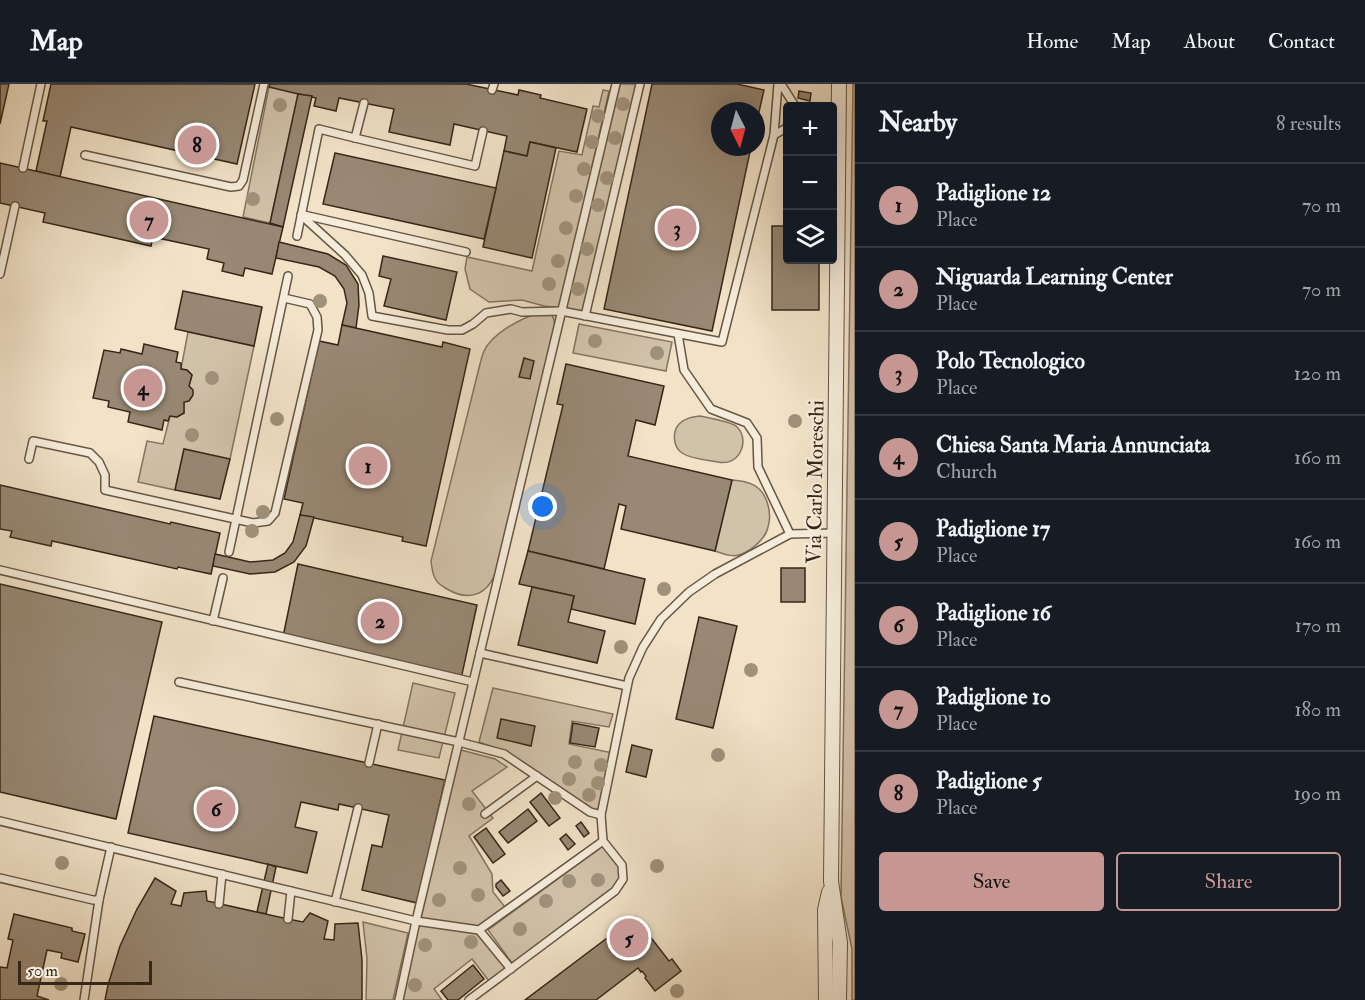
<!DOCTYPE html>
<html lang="en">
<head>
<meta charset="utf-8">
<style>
	body { margin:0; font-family:"IM FELL Double Pica",serif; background:#20242c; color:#f1f3f6 }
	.controls { position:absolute; right:18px; top:18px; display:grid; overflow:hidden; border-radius:6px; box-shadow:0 6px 24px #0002 }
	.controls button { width:54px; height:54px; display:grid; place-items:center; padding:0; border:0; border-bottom:2px solid #363941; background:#171b24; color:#f1f3f6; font:30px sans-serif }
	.compass { position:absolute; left:711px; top:18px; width:54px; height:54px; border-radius:50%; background:#171b24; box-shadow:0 6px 24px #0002; rotate:174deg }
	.scale { position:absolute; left:18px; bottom:15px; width:134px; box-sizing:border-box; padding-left:6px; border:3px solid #372718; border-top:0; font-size:16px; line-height:21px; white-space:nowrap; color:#372718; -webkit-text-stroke:4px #f6ecdb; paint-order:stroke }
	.you { position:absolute; left:543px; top:423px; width:21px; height:21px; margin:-15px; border:4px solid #fff; border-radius:50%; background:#1a73e8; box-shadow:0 0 0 9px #1a73e833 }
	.badge { display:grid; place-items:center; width:39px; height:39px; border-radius:50%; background:#c59692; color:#111; font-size:20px; font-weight:700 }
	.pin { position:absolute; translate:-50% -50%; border:3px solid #fff; box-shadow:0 2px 6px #0006 }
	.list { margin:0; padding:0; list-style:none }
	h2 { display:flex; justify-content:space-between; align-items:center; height:78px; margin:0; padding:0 24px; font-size:26px }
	h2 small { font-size:20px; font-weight:400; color:#9ea1a6 }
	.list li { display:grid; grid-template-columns:39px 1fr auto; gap:18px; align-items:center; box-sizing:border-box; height:84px; padding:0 24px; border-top:2px solid #363941 }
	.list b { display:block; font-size:22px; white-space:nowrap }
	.list p { margin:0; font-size:20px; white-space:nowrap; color:#9ea1a6 }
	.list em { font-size:20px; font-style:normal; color:#9ea1a6 }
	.actions { display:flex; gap:12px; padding:18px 24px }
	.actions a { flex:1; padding:14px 0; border:2px solid #c59692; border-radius:6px; text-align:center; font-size:21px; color:#c59692 }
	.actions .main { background:#c59692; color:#111 }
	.icon { flex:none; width:33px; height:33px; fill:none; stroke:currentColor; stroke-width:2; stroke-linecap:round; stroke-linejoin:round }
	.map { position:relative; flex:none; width:855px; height:916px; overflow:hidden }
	header { display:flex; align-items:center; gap:36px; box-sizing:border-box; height:84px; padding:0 30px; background:#171b24; border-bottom:2px solid #363941 }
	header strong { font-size:28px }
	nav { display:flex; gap:33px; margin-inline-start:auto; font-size:21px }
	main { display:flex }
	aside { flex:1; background:#171b24 }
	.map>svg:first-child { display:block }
</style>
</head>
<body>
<header>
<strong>Map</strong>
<nav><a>Home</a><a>Map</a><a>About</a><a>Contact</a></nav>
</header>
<main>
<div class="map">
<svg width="855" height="916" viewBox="0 0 855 916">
	<rect width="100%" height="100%" fill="#f1e2c8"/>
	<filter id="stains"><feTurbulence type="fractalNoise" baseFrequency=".00333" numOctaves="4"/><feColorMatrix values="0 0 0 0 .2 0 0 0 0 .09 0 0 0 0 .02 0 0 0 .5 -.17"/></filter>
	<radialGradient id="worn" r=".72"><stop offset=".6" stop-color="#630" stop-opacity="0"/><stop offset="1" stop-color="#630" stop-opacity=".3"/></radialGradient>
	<g fill="#d1c2aa" stroke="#847461" stroke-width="1.5">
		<path d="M620,0H638L583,228L565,224Z"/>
		<path d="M853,0H855V916H852V865L841,813Z"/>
		<path d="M269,3L298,10L270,139L243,133Z"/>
		<path d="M603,6L609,7L560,224L544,222L522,216L489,218L470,205L465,185L467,173L532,187L559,67L582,71L593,22L599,23Z"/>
		<path d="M547,226C555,233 555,237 554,248L496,487C488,511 469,518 447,505C442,502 438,500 436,496C432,490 432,483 431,477L480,280C482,272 484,264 490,258C504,243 527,232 547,226Z"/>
		<path d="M579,240L672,258L666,287L573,269Z"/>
		<path d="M188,248L254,262L230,375L184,365L175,406L138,398L147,357L163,360L170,332L177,333L184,329V318C193,315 195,308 189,302L192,291L187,286L181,285Z"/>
		<path d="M700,332C709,334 728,337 736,342C751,355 740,383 718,378C707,376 691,375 682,369C673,363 672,348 679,340C685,334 692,333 700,332Z"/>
		<path d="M732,396C741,397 751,398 758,404C768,412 772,431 768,443C766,454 752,466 742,470C733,474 724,470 715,467Z"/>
		<path d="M413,599L455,609L439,674L398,666Z"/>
		<path d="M493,604L613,630L609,643L572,637L569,660L613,669L599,726L591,724L506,668L479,658Z"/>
		<path d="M461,666L495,675L507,683L472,707L493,734L469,752L492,790L493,808L505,823L479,842L419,835Z"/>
		<path d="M603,762L619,783L620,795L612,805L512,879L488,846Z"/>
		<path d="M363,838L408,849L393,916H366L367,875Z"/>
		<path d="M416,838L478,848L506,884L489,897L472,875L434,905L442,916H402Z"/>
	</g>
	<g fill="#988874" stroke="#372718" stroke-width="1.5">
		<path d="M0,0H9L0,40Z"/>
		<path d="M51,0H255L237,80L71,43L60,93L36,87L47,37H43Z"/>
		<path d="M270,0H466L518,11L519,6L541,11L540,14L587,25L577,68L530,58L527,72L504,67L507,52L454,40L450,61L389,48L394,25L339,14L336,27L314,22L316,14L269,3Z"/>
		<path d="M652,0H737L764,6L756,41V27H720V63H751L712,247L604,225Z"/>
		<path d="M799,7L811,9L810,17L798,14Z"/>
		<path d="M298,10L312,12L283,143L270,139Z"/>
		<path d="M530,58L556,64L532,174L483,163L504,67L527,72Z"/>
		<path d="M335,69L496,104L484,155L323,120Z"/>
		<path d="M0,79L283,143L272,190L245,184L243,192L222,187L224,179L207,175L209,165L153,153L151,162L43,138L45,129L0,119Z"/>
		<path d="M772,142H788V176H819V226H772Z"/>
		<path d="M279,158L328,170L346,181L358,200L359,221L356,244L342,241L347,219L344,205L335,192L319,183L276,174Z"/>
		<path d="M383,172L457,188L446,236L384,222L391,195L379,192Z"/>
		<path d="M183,207L262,223L254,262L175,245Z"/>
		<path d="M342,241L442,263L443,258L470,265L426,462L402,457L403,453L300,431L303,419L284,415L319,257L338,261Z"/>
		<path d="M144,260L178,268L176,278L181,279V285L187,286L192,291L189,302L193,306V311L189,317L184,318V329L177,333L170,332L168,337L164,336L162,346L128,338L130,328L108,323L109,317L93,314L104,266L120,269L121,265L142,270Z"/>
		<path d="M524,274L534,277L530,295L519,293Z"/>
		<path d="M566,280L664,302L655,341L636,336L628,372L732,396L715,467L621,445L626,422L619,420L604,485L528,467L563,321L557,320Z"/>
		<path d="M184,365L230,375L220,415L175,406Z"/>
		<path d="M0,401L170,440L171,438L220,449L211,490L178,483L177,485L52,457L51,462L10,453L12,447L0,445Z"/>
		<path d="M300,431L314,433L306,462L294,478L275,488L250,490L213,482L215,470L250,478L273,476L285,469L293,458Z"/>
		<path d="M528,467L645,495L635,540L571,525L574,512L519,500Z"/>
		<path d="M298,480L477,521L461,595L283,553Z"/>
		<rect x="781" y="484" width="24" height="34"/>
		<path d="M0,500L162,538L116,735L0,708Z"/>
		<path d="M532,503L574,512L568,538L605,547L597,579L518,561Z"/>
		<path d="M699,533L737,542L713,644L676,635Z"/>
		<path d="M154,632L445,696L417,819L362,806L372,761L382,763L389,731L339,720L338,726L301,718L295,743L317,748L307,789L128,749Z"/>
		<path d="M501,635L535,642L531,662L497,654Z"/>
		<path d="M573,639L599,644L595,663L570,659Z"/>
		<path d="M632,661L652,666L646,693L626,688Z"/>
		<path d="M541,709L560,734L549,742L530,718Z"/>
		<path d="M528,725L537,737L508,759L499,748Z"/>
		<path d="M581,738L589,749L584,753L576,742Z"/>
		<path d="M486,744L505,770L493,779L474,753Z"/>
		<path d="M566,750L575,760L568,766L560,755Z"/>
		<path d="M268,780L276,783L266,830L257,828Z"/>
		<path d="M155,794L176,807L171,820L181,822L184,809L206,807L207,817L288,835L303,838L310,829L328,837L324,855L334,856L335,840L358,839L362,876V916H105L108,901L120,862L137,825Z"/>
		<path d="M501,796L510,807L503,812L496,803V800Z"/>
		<path d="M14,830L72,844V847L85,850L78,878L61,874L62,869L47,866L37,912L49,916H0V883L7,884L13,856L8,855Z"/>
		<path d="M635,833L669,877L672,875L681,887L655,907L645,894L646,892L642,887L641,888L638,884L596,916H525Z"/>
		<path d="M473,881L484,895L458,916H448L441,907Z"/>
	</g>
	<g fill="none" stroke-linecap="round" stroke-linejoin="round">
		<g stroke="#665644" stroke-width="10">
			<g id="lane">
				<path d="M781,0L795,22"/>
				<path d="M492,6L494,0"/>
				<path d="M774,51L778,0"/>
				<path d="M355,54L475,82L483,47"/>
				<path d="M85,71L231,103L239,102L243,96L264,0"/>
				<path d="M23,84L41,0"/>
				<path d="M301,131L345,171L362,191L369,209L372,232L448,246H462L473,240L486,229L511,225L522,228L561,227L722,258L774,51L788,43"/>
				<path d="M304,131L466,168"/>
				<path d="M297,152L319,45L355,54L364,19"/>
				<path d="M0,190L15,122"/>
				<path d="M585,232L640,0"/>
				<path d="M678,250L684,286L711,325L747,339L757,354L758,383L790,450L835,449"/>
				<path d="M29,375L33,357L90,369L99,378L105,391V406L253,439L268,437L275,429L318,246L317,233L310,220L284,214"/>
				<path d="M229,468L288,192"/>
				<path d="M0,486L473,598"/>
				<path d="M213,537L223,494"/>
				<path d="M480,569L627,602"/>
				<path d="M179,598L459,658L504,670L590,728L601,731"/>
				<path d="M369,679L378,640"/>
				<path d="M485,730L537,692"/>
				<path d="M0,737L416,837L479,846L511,885"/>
				<path d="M0,794L93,816H99"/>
				<path d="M335,818L358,724"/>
				<path d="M219,820L222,790"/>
				<path d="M288,835L291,807"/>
				<path d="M479,846L603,757"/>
				<path d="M84,916L99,816L111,763"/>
				<path d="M399,916L416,837L616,0"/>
				<path d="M469,916L615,807L623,795L622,781L603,757L601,731L629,594L643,563L661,535L689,508L715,490L790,450"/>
			</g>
		</g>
		<g stroke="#665644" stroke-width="16">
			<g id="street">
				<path d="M839,0L831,797L840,859L839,916"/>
				<path d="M826,916L825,826L829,808"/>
			</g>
		</g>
		<use href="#lane" stroke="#f6ecdb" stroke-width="7"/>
		<use href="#street" stroke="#f6ecdb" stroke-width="14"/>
	</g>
	<g fill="#a0917b">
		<circle cx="623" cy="20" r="7"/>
		<circle cx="280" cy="21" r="7"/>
		<circle cx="598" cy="32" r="7"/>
		<circle cx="615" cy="54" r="7"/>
		<circle cx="592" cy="58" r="7"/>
		<circle cx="584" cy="85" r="7"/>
		<circle cx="607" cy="94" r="7"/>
		<circle cx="576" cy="112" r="7"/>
		<circle cx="253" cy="115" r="7"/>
		<circle cx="598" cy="121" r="7"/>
		<circle cx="566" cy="144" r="7"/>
		<circle cx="587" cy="165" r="7"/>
		<circle cx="558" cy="177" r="7"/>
		<circle cx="549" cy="200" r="7"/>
		<circle cx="578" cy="205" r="7"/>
		<circle cx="320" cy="217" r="7"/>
		<circle cx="595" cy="257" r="7"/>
		<circle cx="657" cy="269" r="7"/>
		<circle cx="212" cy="294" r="7"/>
		<circle cx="277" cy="335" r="7"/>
		<circle cx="795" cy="337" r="7"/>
		<circle cx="192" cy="351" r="7"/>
		<circle cx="263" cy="428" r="7"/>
		<circle cx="252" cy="447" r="7"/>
		<circle cx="664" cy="505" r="7"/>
		<circle cx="621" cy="563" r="7"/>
		<circle cx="751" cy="586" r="7"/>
		<circle cx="718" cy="671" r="7"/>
		<circle cx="575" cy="678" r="7"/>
		<circle cx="601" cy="681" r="7"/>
		<circle cx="569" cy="695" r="7"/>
		<circle cx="598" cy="699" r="7"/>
		<circle cx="589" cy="711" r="7"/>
		<circle cx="555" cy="714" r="7"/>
		<circle cx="469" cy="720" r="7"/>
		<circle cx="62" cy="779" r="7"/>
		<circle cx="657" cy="782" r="7"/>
		<circle cx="460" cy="784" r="7"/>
		<circle cx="598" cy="796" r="7"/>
		<circle cx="569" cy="797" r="7"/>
		<circle cx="478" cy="811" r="7"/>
		<circle cx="439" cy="816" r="7"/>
		<circle cx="546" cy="817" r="7"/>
		<circle cx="520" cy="845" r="7"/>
		<circle cx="471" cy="858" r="7"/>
		<circle cx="425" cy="861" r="7"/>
		<circle cx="61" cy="900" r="7"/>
		<circle cx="415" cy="901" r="7"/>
		<circle cx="677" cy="907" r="7"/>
	</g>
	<g text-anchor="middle" stroke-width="4.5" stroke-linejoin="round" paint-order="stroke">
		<g font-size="21" fill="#372718" stroke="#f6ecdb">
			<text transform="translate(815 398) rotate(-89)" y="7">Via Carlo Moreschi</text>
		</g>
	</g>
	<rect width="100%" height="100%" filter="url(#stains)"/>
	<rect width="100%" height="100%" fill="url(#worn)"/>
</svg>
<div class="controls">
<button>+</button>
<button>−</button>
<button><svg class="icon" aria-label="layers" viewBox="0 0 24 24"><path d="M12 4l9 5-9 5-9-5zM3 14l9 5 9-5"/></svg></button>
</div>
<svg class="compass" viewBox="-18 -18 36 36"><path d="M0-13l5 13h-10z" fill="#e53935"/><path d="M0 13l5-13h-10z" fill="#9ea1a6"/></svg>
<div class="scale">50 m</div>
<div class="you"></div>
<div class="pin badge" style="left:368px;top:382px">1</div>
<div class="pin badge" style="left:380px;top:537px">2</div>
<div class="pin badge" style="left:677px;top:144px">3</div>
<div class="pin badge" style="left:143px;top:304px">4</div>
<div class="pin badge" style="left:629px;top:854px">5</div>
<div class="pin badge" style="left:216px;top:725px">6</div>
<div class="pin badge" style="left:149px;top:136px">7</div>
<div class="pin badge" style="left:197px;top:61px">8</div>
</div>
<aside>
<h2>Nearby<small>8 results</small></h2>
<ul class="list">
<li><span class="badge">1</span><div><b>Padiglione 12</b><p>Place</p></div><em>70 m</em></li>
<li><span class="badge">2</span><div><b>Niguarda Learning Center</b><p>Place</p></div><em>70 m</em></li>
<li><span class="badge">3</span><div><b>Polo Tecnologico</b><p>Place</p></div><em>120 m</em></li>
<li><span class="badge">4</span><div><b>Chiesa Santa Maria Annunciata</b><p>Church</p></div><em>160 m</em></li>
<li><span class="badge">5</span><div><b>Padiglione 17</b><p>Place</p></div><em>160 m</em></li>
<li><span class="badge">6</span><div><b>Padiglione 16</b><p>Place</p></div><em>170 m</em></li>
<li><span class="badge">7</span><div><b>Padiglione 10</b><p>Place</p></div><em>180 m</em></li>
<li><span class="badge">8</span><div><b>Padiglione 5</b><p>Place</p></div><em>190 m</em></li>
</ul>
<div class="actions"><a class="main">Save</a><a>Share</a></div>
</aside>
</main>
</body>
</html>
